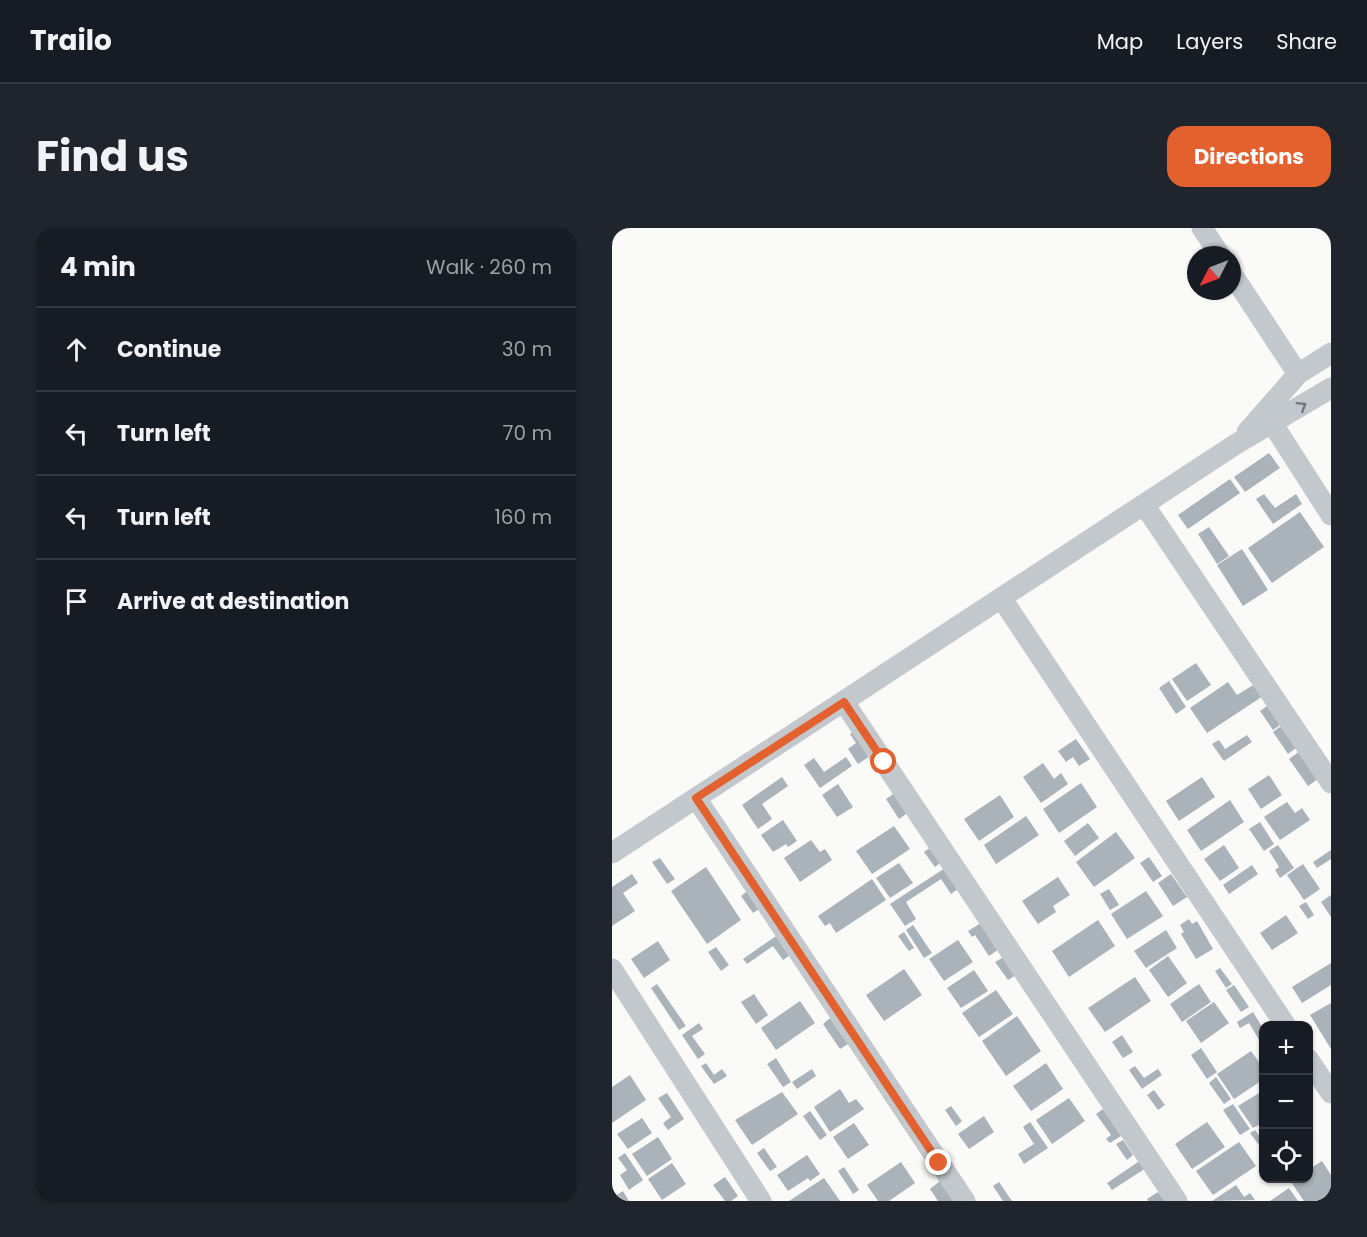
<!DOCTYPE html>
<html lang="en">
<head>
<meta charset="utf-8">
<style>
	body { margin:0; font-family:Poppins,sans-serif; background:#20242c; color:#f1f3f6 }
	.controls { position:absolute; right:18px; bottom:18px; display:grid; overflow:hidden; border-radius:12px; box-shadow:0 2px 4px #0004 }
	.controls button { width:54px; height:54px; display:grid; place-items:center; padding:0; border:0; border-bottom:2px solid #363941; background:#171b24; color:#f1f3f6; font:30px sans-serif }
	.compass { position:absolute; left:575px; top:18px; width:54px; height:54px; border-radius:50%; background:#171b24; box-shadow:0 2px 4px #0004; rotate:228deg }
	.stop { position:absolute; width:18px; height:18px; margin:-14px; border:4px solid #e3602f; border-radius:50%; background:#fff }
	.stop.end { background:#e3602f; border-color:#fff; box-shadow:0 2px 6px #0008 }
	.list { margin:0; padding:0; list-style:none }
	h2 { display:flex; justify-content:space-between; align-items:center; height:78px; margin:0; padding:0 24px; font-size:26px }
	h2 small { font-size:20px; font-weight:400; color:#9ea1a6 }
	.list li { display:grid; grid-template-columns:39px 1fr auto; gap:18px; align-items:center; box-sizing:border-box; height:84px; padding:0 24px; border-top:2px solid #363941 }
	.list b { display:block; font-size:22px; white-space:nowrap }
	.list em { font-size:20px; font-style:normal; color:#9ea1a6 }
	.icon { flex:none; width:33px; height:33px; fill:none; stroke:currentColor; stroke-width:2; stroke-linecap:round; stroke-linejoin:round }
	.map { position:relative; flex:none; width:719px; height:973px; overflow:hidden; border-radius:18px }
	header { display:flex; align-items:center; gap:36px; box-sizing:border-box; height:84px; padding:0 30px; background:#171b24; border-bottom:2px solid #363941 }
	header strong { font-size:28px }
	nav { display:flex; gap:33px; margin-inline-start:auto; font-size:21px }
	.intro { display:flex; align-items:center; justify-content:space-between; box-sizing:border-box; height:144px; padding:0 36px }
	h1 { margin:0; font-size:42px }
	.button { padding:15px 27px; border-radius:18px; background:#e3602f; color:#fff; font-size:21px; font-weight:700 }
	main { display:flex; gap:36px; padding:0 36px }
	aside { flex:1; background:#171b24; border-radius:18px; box-shadow:0 2px 4px #0004 }
	.map>svg:first-child { display:block }
</style>
</head>
<body>
<header>
<strong>Trailo</strong>
<nav><a>Map</a><a>Layers</a><a>Share</a></nav>
</header>
<div class="intro"><h1>Find us</h1><a class="button">Directions</a></div>
<main>
<aside>
<h2>4 min<small>Walk · 260 m</small></h2>
<ul class="list">
<li><svg class="icon" aria-label="ahead" viewBox="0 0 24 24"><path d="M12 20V5M6 11l6-6 6 6"/></svg><div><b>Continue</b></div><em>30 m</em></li>
<li><svg class="icon" aria-label="left" viewBox="0 0 24 24"><path d="M17 20v-9H6M10 6l-5 5 5 5"/></svg><div><b>Turn left</b></div><em>70 m</em></li>
<li><svg class="icon" aria-label="left" viewBox="0 0 24 24"><path d="M17 20v-9H6M10 6l-5 5 5 5"/></svg><div><b>Turn left</b></div><em>160 m</em></li>
<li><svg class="icon" aria-label="arrive" viewBox="0 0 24 24"><path d="M6 21V4h12l-3 4 3 4H6"/></svg><div><b>Arrive at destination</b></div></li>
</ul>
</aside>
<div class="map">
<svg width="719" height="973" viewBox="0 0 719 973">
	<rect width="100%" height="100%" fill="#fafaf8"/>
	<g fill="#aab3b9">
		<path d="M657,225L668,240L633,264L622,249Z"/>
		<path d="M618,251L628,265L576,301L566,287Z"/>
		<path d="M652,266L663,280L684,266L690,276L661,296L644,271Z"/>
		<path d="M688,284L712,319L660,355L636,320Z"/>
		<path d="M597,299L617,328L605,336L586,306Z"/>
		<path d="M630,321L656,362L631,378L605,337Z"/>
		<path d="M584,435L599,457L575,473L560,451Z"/>
		<path d="M557,453L574,479L564,486L547,460Z"/>
		<path d="M616,454L625,467L643,456L651,468L595,505L578,480Z"/>
		<path d="M655,478L668,497L661,502L648,483Z"/>
		<path d="M669,498L684,520L676,526L661,504Z"/>
		<path d="M242,503L258,528L246,536L236,521L244,515L238,506Z"/>
		<path d="M635,507L640,514L612,533L600,516L607,512L613,521Z"/>
		<path d="M464,511L478,531L467,538L461,529L454,534L446,523Z"/>
		<path d="M688,523L706,551L696,558L677,531Z"/>
		<path d="M234,529L240,538L208,560L192,537L202,530L212,544Z"/>
		<path d="M431,535L442,551L449,545L456,556L429,575L411,549Z"/>
		<path d="M657,547L670,567L649,581L636,561Z"/>
		<path d="M170,549L176,558L150,576L160,591L146,601L130,577Z"/>
		<path d="M590,549L603,569L567,593L554,573Z"/>
		<path d="M469,555L485,579L447,605L431,581Z"/>
		<path d="M226,556L241,579L225,589L210,567Z"/>
		<path d="M284,564L297,584L287,591L274,571Z"/>
		<path d="M388,567L402,589L367,613L352,591Z"/>
		<path d="M618,572L632,594L589,623L575,602Z"/>
		<path d="M675,574L683,585L690,580L698,592L668,612L652,589Z"/>
		<path d="M414,588L427,607L384,636L372,617Z"/>
		<path d="M171,592L185,613L176,619L174,616L161,624L149,607Z"/>
		<path d="M648,594L662,616L652,623L637,601Z"/>
		<path d="M476,595L487,610L463,628L452,613Z"/>
		<path d="M282,598L298,621L260,646L244,623Z"/>
		<path d="M504,604L523,630L482,659L464,634Z"/>
		<path d="M199,612L208,624L213,621L220,632L188,654L172,630Z"/>
		<path d="M612,617L627,640L608,653L592,631Z"/>
		<path d="M666,617L682,640L668,650L663,642L667,639L657,623Z"/>
		<path d="M319,619L329,634L323,639L312,624Z"/>
		<path d="M719,622V631L705,640L701,634Z"/>
		<path d="M537,629L550,648L541,654L528,635Z"/>
		<path d="M48,630L63,651L55,656L40,634Z"/>
		<path d="M287,635L301,655L278,670L264,650Z"/>
		<path d="M691,636L708,661L692,672L675,647Z"/>
		<path d="M640,637L646,646L617,666L611,657Z"/>
		<path d="M94,639L129,692L95,716L59,663Z"/>
		<path d="M333,640L347,660L339,666L329,651L294,674L304,691L293,698L278,676Z"/>
		<path d="M20,646L26,655L11,665L23,683L0,698V659Z"/>
		<path d="M559,646L575,669L561,678L546,655Z"/>
		<path d="M446,649L458,667L441,678L444,684L426,696L410,673Z"/>
		<path d="M260,651L274,672L224,705L218,695L213,698L206,688Z"/>
		<path d="M138,661L150,679L141,685L129,668Z"/>
		<path d="M497,661L507,677L498,682L488,666Z"/>
		<path d="M534,663L551,688L515,711L499,686Z"/>
		<path d="M719,667V689L709,674Z"/>
		<path d="M694,674L702,687L696,691L687,678Z"/>
		<path d="M674,687L686,705L660,722L648,705Z"/>
		<path d="M577,691L580,696L585,693L601,721L584,731L569,706L572,704L568,697Z"/>
		<path d="M486,692L503,718L457,749L440,723Z"/>
		<path d="M369,695L387,721L377,728L363,707L360,709L356,703Z"/>
		<path d="M301,697L320,725L312,730L294,702Z"/>
		<path d="M554,702L565,720L534,740L522,723Z"/>
		<path d="M292,704L302,720L297,723L286,708Z"/>
		<path d="M164,708L177,728L171,732L161,718L135,736L131,731Z"/>
		<path d="M346,712L361,734L332,753L317,731Z"/>
		<path d="M46,713L58,732L32,750L19,731Z"/>
		<path d="M104,719L117,737L109,743L96,724Z"/>
		<path d="M556,728L575,755L556,769L537,742Z"/>
		<path d="M392,729L404,747L396,752L383,734Z"/>
		<path d="M719,735V757L690,775L680,759Z"/>
		<path d="M608,740L620,756L614,760L603,743Z"/>
		<path d="M292,741L310,767L272,793L254,767Z"/>
		<path d="M362,742L376,763L349,780L335,760Z"/>
		<path d="M523,749L539,773L493,804L476,780Z"/>
		<path d="M45,756L74,798L67,802L39,760Z"/>
		<path d="M587,756L599,774L570,794L558,776Z"/>
		<path d="M622,757L637,779L629,784L614,762Z"/>
		<path d="M384,762L401,786L367,809L350,785Z"/>
		<path d="M142,766L156,787L144,796L129,774Z"/>
		<path d="M188,773L203,795L164,822L149,800Z"/>
		<path d="M602,774L617,795L589,815L574,793Z"/>
		<path d="M719,775V821L698,787Z"/>
		<path d="M641,784L652,802V814L649,815L637,795L628,800L625,794Z"/>
		<path d="M405,788L429,823L394,848L370,813Z"/>
		<path d="M218,790L236,816L228,821L211,796Z"/>
		<path d="M87,795L91,801L80,808L93,826L86,831L70,807Z"/>
		<path d="M510,807L521,824L511,830L500,814Z"/>
		<path d="M589,820L605,844L595,851L579,827Z"/>
		<path d="M639,823L652,841V851L622,871L605,846Z"/>
		<path d="M164,830L179,854L171,859L155,836Z"/>
		<path d="M94,835L102,847L110,841L115,848L102,856L89,838Z"/>
		<path d="M434,835L451,861L419,883L401,858Z"/>
		<path d="M523,838L532,850L546,841L550,847L530,861L517,842Z"/>
		<path d="M200,841L204,848L185,861L180,854Z"/>
		<path d="M18,847L34,872L0,895V859Z"/>
		<path d="M604,849L619,871L612,876L597,855Z"/>
		<path d="M228,861L237,875L244,871L252,881L218,904L202,879Z"/>
		<path d="M542,862L553,877L546,882L535,867Z"/>
		<path d="M652,862V894L641,900L626,878Z"/>
		<path d="M170,864L186,886L140,917L123,892Z"/>
		<path d="M55,865L72,891L56,902L51,895L59,889L46,870Z"/>
		<path d="M457,870L473,893L440,916L424,892Z"/>
		<path d="M621,876L638,901L628,907L611,882Z"/>
		<path d="M339,878L350,893L344,898L333,882Z"/>
		<path d="M491,881L509,908L498,915L494,911L499,907L484,886Z"/>
		<path d="M198,883L215,907L208,912L191,888Z"/>
		<path d="M372,888L382,904L357,921L346,906Z"/>
		<path d="M30,890L40,905L16,921L5,906Z"/>
		<path d="M418,894L436,920L412,936L406,926L422,916L411,899Z"/>
		<path d="M595,894L613,919L580,941L563,916Z"/>
		<path d="M242,895L257,917L236,931L221,909Z"/>
		<path d="M643,902L652,914V924L638,905Z"/>
		<path d="M46,909L60,931L35,948L20,926Z"/>
		<path d="M511,912L521,927L515,932L504,916Z"/>
		<path d="M627,914L644,938L601,967L584,943Z"/>
		<path d="M152,920L165,939L158,943L145,925Z"/>
		<path d="M13,925L31,952L17,962L8,947L15,942L6,930Z"/>
		<path d="M195,927L208,946L198,953L196,950L176,963L165,947Z"/>
		<path d="M529,932L534,940L500,962L495,955Z"/>
		<path d="M710,933L719,947V964L706,973H692L679,954L684,950H696V942Z"/>
		<path d="M289,934L303,955L277,973H266L255,957Z"/>
		<path d="M60,935L74,956L50,972L36,951Z"/>
		<path d="M232,939L247,962L241,966L226,943Z"/>
		<path d="M113,949L126,968L119,973H113L101,957Z"/>
		<path d="M212,950L228,973H177Z"/>
		<path d="M328,953L342,973H326L318,961Z"/>
		<path d="M387,954L400,973H391L381,958Z"/>
		<path d="M624,957L632,969L638,965L643,972L600,973Z"/>
		<path d="M677,960L686,973H658Z"/>
		<path d="M11,963L17,973H0V970Z"/>
		<path d="M546,964L553,973H536L535,971Z"/>
	</g>
	<g fill="none" stroke-linecap="round" stroke-linejoin="round">
		<g stroke="#c3c8cc" stroke-width="21">
			<path d="M590,0L608,27"/>
			<path d="M620,46L686,146"/>
			<path d="M653,184L719,287"/>
			<path d="M635,204L686,146L719,125"/>
			<path d="M533,278L719,555"/>
			<path d="M390,371L674,798"/>
			<path d="M232,474L565,973"/>
			<path d="M84,570L353,973"/>
			<path d="M0,625L624,216L719,160"/>
			<path d="M0,741L149,973"/>
			<path d="M696,831L719,865"/>
		</g>
	</g>
	<defs><path id="oneway-chevron" d="M-2-3.5L2.5 0L-2 3.5" fill="none" stroke-width="1.6" stroke-linecap="round" stroke-linejoin="round" transform="scale(1.5)"/></defs>
	<use stroke="#6a7987" href="#oneway-chevron" transform="translate(690 178) rotate(-32)"/>
	<g fill="none" stroke-linecap="round" stroke-linejoin="round">
		<path stroke="#e3602f" stroke-width="8" d="M272,534L232,474L84,570L327,935"/>
	</g>
</svg>
<div class="controls">
<button>+</button>
<button>−</button>
<button><svg class="icon" aria-label="locate" viewBox="0 0 24 24"><circle cx="12" cy="12" r="6"/><path d="M12 2v4M12 18v4M2 12h4M18 12h4"/></svg></button>
</div>
<svg class="compass" viewBox="-18 -18 36 36"><path d="M0-13l5 13h-10z" fill="#e53935"/><path d="M0 13l5-13h-10z" fill="#9ea1a6"/></svg>
<div class="stop" style="left:272px;top:534px"></div>
<div class="stop end" style="left:327px;top:935px"></div>
</div>
</main>
</body>
</html>
